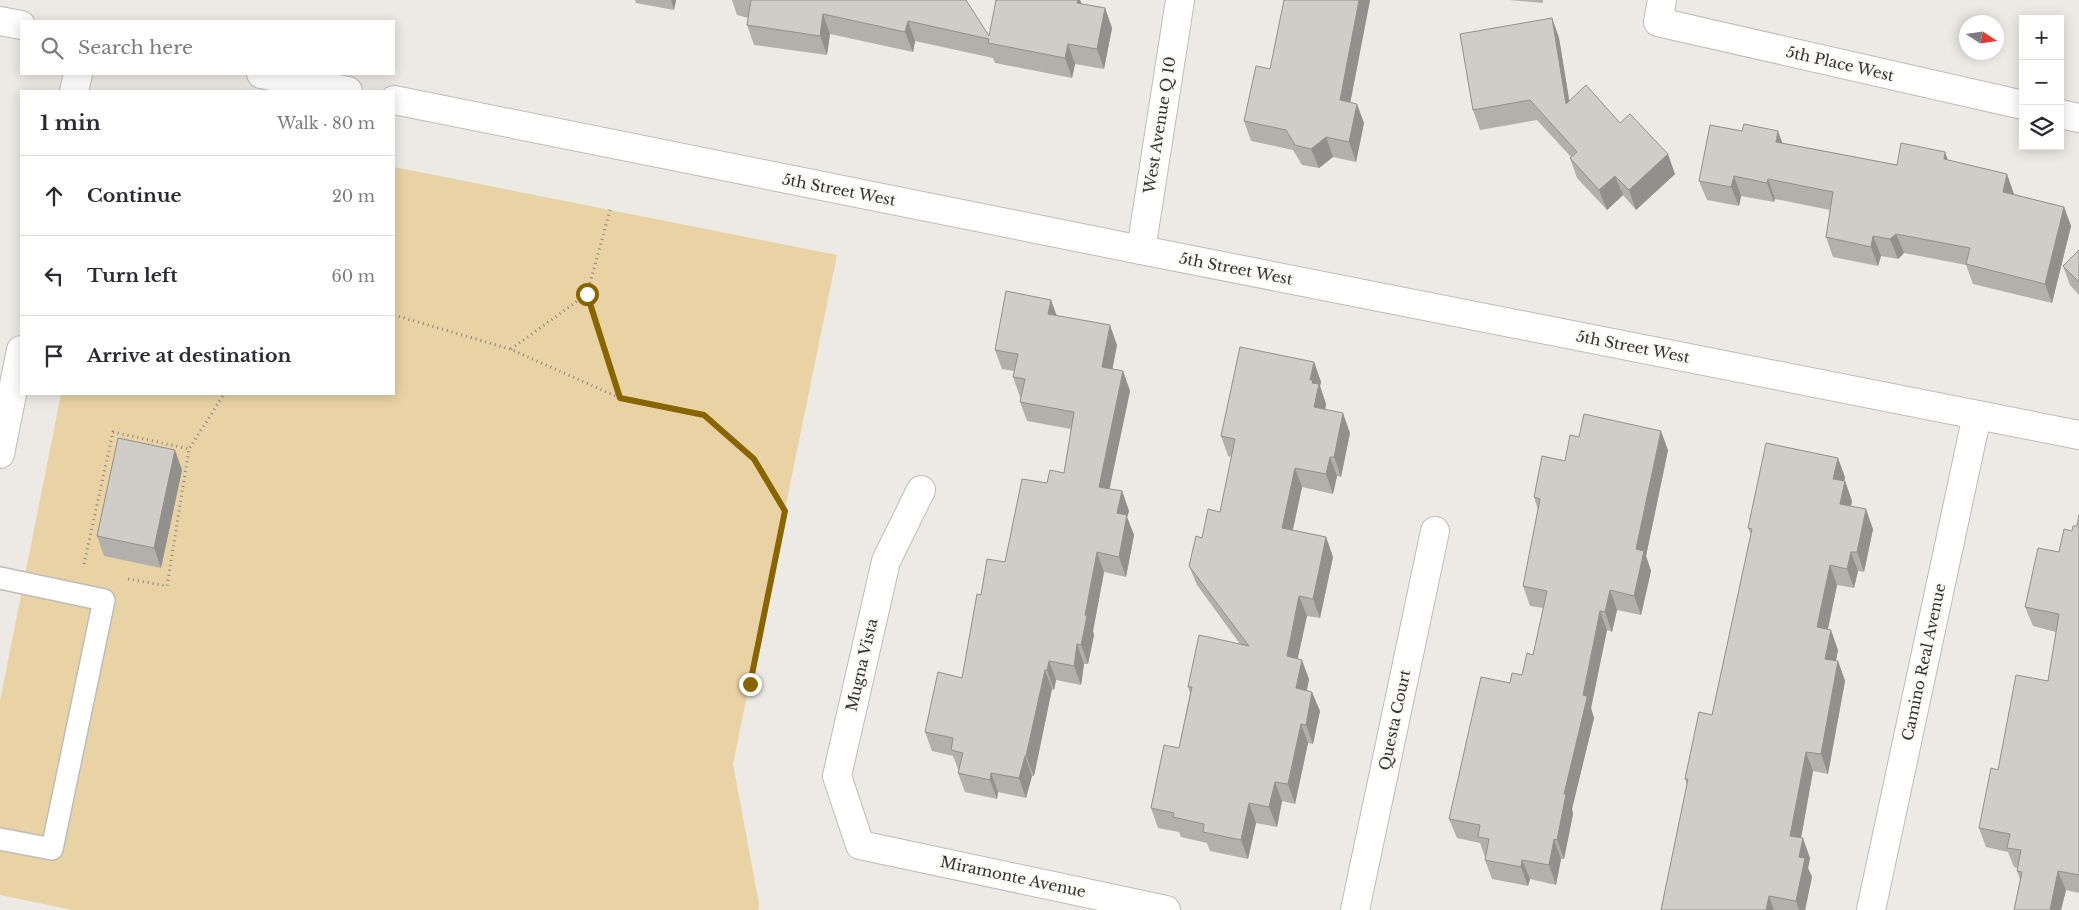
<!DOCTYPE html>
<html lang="en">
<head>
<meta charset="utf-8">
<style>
	body { margin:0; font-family:"Libre Baskerville",serif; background:#f7f7f7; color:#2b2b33 }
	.controls { position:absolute; right:15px; top:15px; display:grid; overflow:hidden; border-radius:0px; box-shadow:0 2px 12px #0003 }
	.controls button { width:45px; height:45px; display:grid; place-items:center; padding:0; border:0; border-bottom:1px solid #e1e1e2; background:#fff; color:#2b2b33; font:25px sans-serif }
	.compass { position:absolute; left:1959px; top:15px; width:45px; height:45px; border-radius:50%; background:#fff; box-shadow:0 2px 12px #0003; rotate:102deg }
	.stop { position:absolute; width:15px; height:15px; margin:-11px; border:4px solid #886501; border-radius:50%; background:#fff }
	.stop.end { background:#886501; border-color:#fff; box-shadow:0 1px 5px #0008 }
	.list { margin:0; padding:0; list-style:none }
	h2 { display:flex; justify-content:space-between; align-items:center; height:65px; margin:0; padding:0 20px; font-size:21px }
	h2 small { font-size:16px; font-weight:400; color:#7c7c81 }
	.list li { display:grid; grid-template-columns:32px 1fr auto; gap:15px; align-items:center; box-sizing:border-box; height:80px; padding:0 20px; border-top:1px solid #e1e1e2 }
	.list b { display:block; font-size:19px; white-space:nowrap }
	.list em { font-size:16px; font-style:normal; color:#7c7c81 }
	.icon { flex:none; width:28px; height:28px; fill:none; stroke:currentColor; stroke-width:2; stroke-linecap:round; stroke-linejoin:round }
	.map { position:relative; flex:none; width:2079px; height:910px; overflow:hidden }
	.search { position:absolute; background:#fff; box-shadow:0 2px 12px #0003; left:20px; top:20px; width:375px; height:55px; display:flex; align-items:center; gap:12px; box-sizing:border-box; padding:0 18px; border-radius:0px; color:#7c7c81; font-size:19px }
	.panel { position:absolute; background:#fff; box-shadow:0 2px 12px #0003; left:20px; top:90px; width:375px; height:305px; border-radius:0px }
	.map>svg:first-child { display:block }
</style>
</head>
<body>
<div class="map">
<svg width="2079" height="910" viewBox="0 0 2079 910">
	<rect width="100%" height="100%" fill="#edeae5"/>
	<path fill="#e9d3a5" d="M394,167L837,255L733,764L759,904L758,910H72L0,895V701L61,394H394Z"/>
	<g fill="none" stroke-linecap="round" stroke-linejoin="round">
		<g stroke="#bebcb7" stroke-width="24">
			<path id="lane" d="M0,578L104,600L52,849L0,839"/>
		</g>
		<g stroke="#bebcb7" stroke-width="30">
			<g id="street">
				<path d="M1662,0L1658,22L2023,105"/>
				<path d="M74,91L78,74"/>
				<path d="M2060,114L2079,118"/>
				<path d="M1141,250L1180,0"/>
				<path d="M0,454L21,350"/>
				<path d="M921,490L886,561L837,776L860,845L1166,910"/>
				<path d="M1355,910L1435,531"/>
				<path d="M1871,910L1977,415"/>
			</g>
		</g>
		<g stroke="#bebcb7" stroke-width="30">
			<g id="secondary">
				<path d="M0,21L21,25"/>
				<path d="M261,74L348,91"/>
				<path d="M394,100L1141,250L2079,435"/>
			</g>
		</g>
		<g stroke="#888683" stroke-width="3" stroke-dasharray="1 4" stroke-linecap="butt">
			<path d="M587,294L620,398"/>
			<path d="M394,315L510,349L620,398L704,415L754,459L785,511L750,684"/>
			<path d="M511,349L587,294L610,210"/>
			<path d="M84,564L113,432L189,449"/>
			<path d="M128,579L167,586L189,449L224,394"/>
		</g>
		<use href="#lane" stroke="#fff" stroke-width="21"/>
		<use href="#street" stroke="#fff" stroke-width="28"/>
		<use href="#secondary" stroke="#fff" stroke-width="28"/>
	</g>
	<g fill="#b3b0ac">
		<path d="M635,0H676L674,10L636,3Z"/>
		<path d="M732,0H966L989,36L1080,0L1082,4L1105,8L1112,28L1104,69L1075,64L1072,78L995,63L993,58L915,41L913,52L830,34L827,55L754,45L747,25L748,18L737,15Z"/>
		<path d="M1370,0L1350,102L1364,123L1356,162L1333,157L1319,168L1302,165L1293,150L1251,141L1244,121L1270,69Z"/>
		<path d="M1509,0H1543V3Z"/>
		<path d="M1552,18L1559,38L1569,101L1620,123L1675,174L1636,210L1623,195L1607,210L1577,178L1570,158L1571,157L1537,120L1480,130L1473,110Z"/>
		<path d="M1782,143L1897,165L1948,160L2014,194L2064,207L2071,226L2052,303L1973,284L1966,265L1904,253L1898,259L1881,256L1878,266L1833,257L1826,237L1830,210L1775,199L1774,202L1741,196L1739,206L1707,200L1699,181Z"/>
		<path d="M2079,250V295L2070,285L2063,266Z"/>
		<path d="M1051,300L1056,316L1117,345L1112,369L1123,371L1130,391L1109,489L1122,491L1129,511L1127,517L1134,535L1126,577L1104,572L1093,631L1094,635L1088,664H1084L1081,685L1056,680L1054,690L1052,689L1034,776H1032L1026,798L998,792L997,799L965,792L958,773L959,770L958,769L953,756L932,751L925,732L962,678L981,595L1005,562L1047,483L1064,473L1071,429L1027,421L1020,402L1021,397H1020L1013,377L1014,371L1002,369L995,350Z"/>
		<path d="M1314,362L1321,382L1320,386L1326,404L1325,410L1350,433L1341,477L1337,476L1333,494L1302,487L1293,530L1326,537L1333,557L1320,618L1307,616L1297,659L1309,679L1307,690L1320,711L1313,744L1308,743L1295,804L1282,801L1277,827L1256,823L1248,859L1210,851L1207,843L1181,837L1179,832L1158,828L1151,808L1179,748L1190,693L1188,687L1240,644L1197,585L1189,566L1202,538L1220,512L1232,457L1228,456L1221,436Z"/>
		<path d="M1579,437L1668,450L1646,556L1651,571L1641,615L1617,610L1612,632L1607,630L1591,708L1594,718L1572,809L1573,814L1564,859H1561L1556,885L1530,879L1528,886L1492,879L1485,860L1486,857H1485L1480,843L1457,838L1449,819L1510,683L1522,675L1533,655L1543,608L1530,606L1523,586L1538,510L1534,497L1565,461Z"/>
		<path d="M182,470L161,568L104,556L97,536Z"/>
		<path d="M1845,477L1844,481H1845L1852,501L1851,506L1873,529L1864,572L1858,571L1854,588L1837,585L1828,629L1838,650L1836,661H1838L1845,681L1828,774L1813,771L1801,838L1810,858L1808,868L1812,877L1805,910H1661L1687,785L1685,779L1712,715L1751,535L1748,528Z"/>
		<path d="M2079,515V893L2066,890L2061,910H2014L2020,880L2017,871L2018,868L2014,867L2008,852L1986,847L1979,828L1998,770L2048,681L2056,632L2033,626L2025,607L2072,531L2077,526Z"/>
	</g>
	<g fill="#92908c">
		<path d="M671,0H676L674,10Z"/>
		<path d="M1078,0H1080L1086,15L1077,3Z"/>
		<path d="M1359,0H1370L1347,120L1340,100Z"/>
		<path d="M1105,8L1112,28L1104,69L1097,49Z"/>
		<path d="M823,14L830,34L827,55L820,36Z"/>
		<path d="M1552,18L1559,38L1573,123L1566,104Z"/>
		<path d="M908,21L915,41L913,52L905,32Z"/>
		<path d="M1068,44L1075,64L1072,78L1065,58Z"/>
		<path d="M1357,104L1364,123L1356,162L1349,142Z"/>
		<path d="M1778,131L1785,150L1776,142Z"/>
		<path d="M1326,137L1333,157L1319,168L1311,149Z"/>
		<path d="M1945,152L1952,171L1944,159Z"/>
		<path d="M1668,154L1675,174L1636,210L1629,190Z"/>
		<path d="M2007,174L2014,194L2010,211L2003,192Z"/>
		<path d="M1615,176L1623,195L1607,210L1599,190Z"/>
		<path d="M1734,176L1741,196L1739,206L1731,187Z"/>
		<path d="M1768,179L1775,199L1774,202L1767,183Z"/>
		<path d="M2064,207L2071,226L2052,303L2045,284Z"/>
		<path d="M1896,234L1904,253L1898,259L1890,239Z"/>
		<path d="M1873,236L1881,256L1878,266L1871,247Z"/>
		<path d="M1051,300L1058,319L1048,314Z"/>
		<path d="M1110,325L1117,345L1109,387L1102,367Z"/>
		<path d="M1314,362L1321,382L1320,386L1326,404L1322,427L1314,407L1310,380Z"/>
		<path d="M1123,371L1130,391L1106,506L1099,487Z"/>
		<path d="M1343,413L1350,433L1341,477L1334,457Z"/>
		<path d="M1661,431L1668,450L1646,556L1651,571L1641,615L1634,596L1636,549Z"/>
		<path d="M175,450L182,470L161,568L154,548Z"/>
		<path d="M1330,457L1337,476L1333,494L1326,474Z"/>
		<path d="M1838,458L1845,477L1841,498L1833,479Z"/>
		<path d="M1295,468L1302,487L1289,547L1282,528Z"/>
		<path d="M1845,481L1852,501L1847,524L1840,504Z"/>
		<path d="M1122,491L1129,511L1127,517L1134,535L1126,577L1119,557L1117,513Z"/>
		<path d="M1866,509L1873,529L1864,572L1857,552Z"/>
		<path d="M1326,537L1333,557L1320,618L1313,599Z"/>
		<path d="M1097,552L1104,572L1093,631L1094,635L1088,664L1081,645L1085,615Z"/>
		<path d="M1851,552L1858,571L1854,588L1847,569Z"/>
		<path d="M1830,565L1837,585L1824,647L1817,627Z"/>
		<path d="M1610,590L1617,610L1612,632L1605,612Z"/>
		<path d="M1299,596L1307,616L1294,676L1287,656Z"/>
		<path d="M1600,611L1607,630L1591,708L1594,718L1572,809L1573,814L1564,859L1557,840L1564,794Z"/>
		<path d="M1831,630L1838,650L1832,679L1825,659Z"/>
		<path d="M1077,644L1084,664L1081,685L1074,666Z"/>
		<path d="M1302,660L1309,679L1303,708L1296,688Z"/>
		<path d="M1049,661L1056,680L1054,690L1047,670Z"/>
		<path d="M1838,661L1845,681L1828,774L1821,754Z"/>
		<path d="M1045,670L1052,689L1034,776L1026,756Z"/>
		<path d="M1312,692L1320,711L1313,744L1306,725Z"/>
		<path d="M1301,724L1308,743L1295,804L1288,784Z"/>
		<path d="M1806,752L1813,771L1798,855L1790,836Z"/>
		<path d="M1025,756L1032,776L1026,798L1019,778Z"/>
		<path d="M991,773L998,792L997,799L990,780Z"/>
		<path d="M1275,782L1282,801L1277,827L1269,807Z"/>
		<path d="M1249,803L1256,823L1248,859L1241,840Z"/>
		<path d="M1803,838L1810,858L1808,868L1812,877L1805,910H1799L1796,901L1799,857Z"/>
		<path d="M1554,839L1561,859L1556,885L1549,865Z"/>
		<path d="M1522,860L1530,879L1528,886L1521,867Z"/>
		<path d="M2058,871L2066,890L2061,910H2050Z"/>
		<path d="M1769,896L1774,910H1766Z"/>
	</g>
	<g fill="#d0cdc8" stroke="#92908c">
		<path d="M751,0H966L989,36L996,0H1078L1077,3L1105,8L1097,49L1068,44L1065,58L988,43L989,39L908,21L905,32L823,14L820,36L747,25Z"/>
		<path d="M1284,0H1359L1340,100L1357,104L1349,142L1326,137L1311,149L1295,145L1286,130L1244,121L1256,66L1270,69Z"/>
		<path d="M1552,18L1566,104L1586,85L1620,123L1630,114L1668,154L1629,190L1615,176L1599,190L1570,158L1577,152L1530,100L1473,110L1460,34Z"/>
		<path d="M1744,124L1778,131L1776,142L1897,165L1901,143L1945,152L1944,159L2007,174L2003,192L2064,207L2045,284L1966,264L1970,248L1896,234L1890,239L1873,236L1871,247L1826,237L1833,192L1768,179L1767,183L1734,176L1731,187L1699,181L1710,125L1742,131Z"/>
		<path d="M2079,250V282L2063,266Z"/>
		<path d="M1006,291L1051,300L1048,314L1110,325L1102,367L1123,371L1099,487L1122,491L1117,513L1127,515L1119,557L1097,552L1085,615L1087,616L1081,645L1077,644L1074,666L1049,661L1047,670H1045L1026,756H1025L1019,778L991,773L990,780L958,773L963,753L951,750L953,738L925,732L938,672L962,678L977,594L981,595L987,559L1005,562L1022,479L1047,483L1050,470L1064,473L1074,412L1020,402L1025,379L1013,377L1018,354L995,350Z"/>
		<path d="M1240,347L1314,362L1310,380H1313L1312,383L1319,384L1314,407L1343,413L1334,457H1330L1326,474L1295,468L1282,528L1326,537L1313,599L1299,596L1287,656L1302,660L1296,688L1312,692L1306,725L1301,724L1288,784L1275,782L1269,807L1249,803L1241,840L1203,832L1204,824L1173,817L1174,813L1151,808L1164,745L1179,748L1192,687H1188L1199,635L1249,646L1189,566L1196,536L1202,538L1208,509L1220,512L1235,439L1221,436Z"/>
		<path d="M1584,414L1661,431L1636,549L1644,551L1634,596L1610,590L1605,612L1600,611L1583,695L1587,696V698L1564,794H1566L1557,840L1554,839L1549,865L1522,860L1521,867L1485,860L1489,839L1478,837L1480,825L1449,819L1481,677L1510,683L1512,673L1522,675L1527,653L1533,655L1547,591L1523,586L1540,499L1534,497L1542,456L1565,461L1570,435L1579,437Z"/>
		<path d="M118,438L175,450L154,548L97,536Z"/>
		<path d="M1766,443L1838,458L1833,479L1845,481L1840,504L1866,509L1857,552H1851L1847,569L1830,565L1817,627L1831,630L1825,659L1838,661L1821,754L1806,752L1790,836L1803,838L1799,857L1805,858L1796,901L1769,896L1766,910H1661L1688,779H1685L1699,712L1712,715L1752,529L1748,528Z"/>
		<path d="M2079,515V875L2058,871L2050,910H2014L2022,872L2017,871L2021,850L2007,848L2010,834L1979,828L1991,768L1998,770L2016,675L2048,681L2059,614L2025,607L2038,548L2059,552L2064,529L2072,531L2073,526H2077Z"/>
	</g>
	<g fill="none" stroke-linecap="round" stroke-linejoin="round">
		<path stroke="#886501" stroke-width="6" d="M587,294L620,398L704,415L754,459L785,511L750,684"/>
	</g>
	<g text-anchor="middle" stroke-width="4" stroke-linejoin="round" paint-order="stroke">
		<g font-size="15" fill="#32312f" stroke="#faf8f3">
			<text transform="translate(1840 64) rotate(13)" y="5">5th Place West</text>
			<text transform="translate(1160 125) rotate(-81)" y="5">West Avenue Q 10</text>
			<text transform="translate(839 190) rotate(11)" y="5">5th Street West</text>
			<text transform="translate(1236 269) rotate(11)" y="5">5th Street West</text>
			<text transform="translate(1633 347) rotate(11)" y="5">5th Street West</text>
			<text transform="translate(1924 662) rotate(-78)" y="5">Camino Real Avenue</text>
			<text transform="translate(862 665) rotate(-77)" y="5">Mugna Vista</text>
			<text transform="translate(1395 720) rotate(-78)" y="5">Questa Court</text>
			<text transform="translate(1013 877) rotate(12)" y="5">Miramonte Avenue</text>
		</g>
	</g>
</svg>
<div class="controls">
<button>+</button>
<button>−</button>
<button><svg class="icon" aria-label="layers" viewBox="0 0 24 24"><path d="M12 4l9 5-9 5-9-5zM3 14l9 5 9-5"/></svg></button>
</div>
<svg class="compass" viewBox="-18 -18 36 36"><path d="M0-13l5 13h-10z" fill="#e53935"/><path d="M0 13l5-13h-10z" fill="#7c7c81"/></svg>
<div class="stop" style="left:587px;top:294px"></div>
<div class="stop end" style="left:750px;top:684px"></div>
<div class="search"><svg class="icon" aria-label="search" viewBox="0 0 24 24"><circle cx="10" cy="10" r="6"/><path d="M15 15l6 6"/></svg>Search here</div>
<section class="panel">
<h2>1 min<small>Walk · 80 m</small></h2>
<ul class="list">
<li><svg class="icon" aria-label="ahead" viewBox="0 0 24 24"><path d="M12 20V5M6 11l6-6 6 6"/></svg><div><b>Continue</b></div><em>20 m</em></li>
<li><svg class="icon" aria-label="left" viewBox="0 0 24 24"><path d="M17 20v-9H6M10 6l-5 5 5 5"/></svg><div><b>Turn left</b></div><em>60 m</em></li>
<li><svg class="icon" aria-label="arrive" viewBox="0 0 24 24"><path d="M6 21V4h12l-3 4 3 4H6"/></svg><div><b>Arrive at destination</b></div></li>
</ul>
</section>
</div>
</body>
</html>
